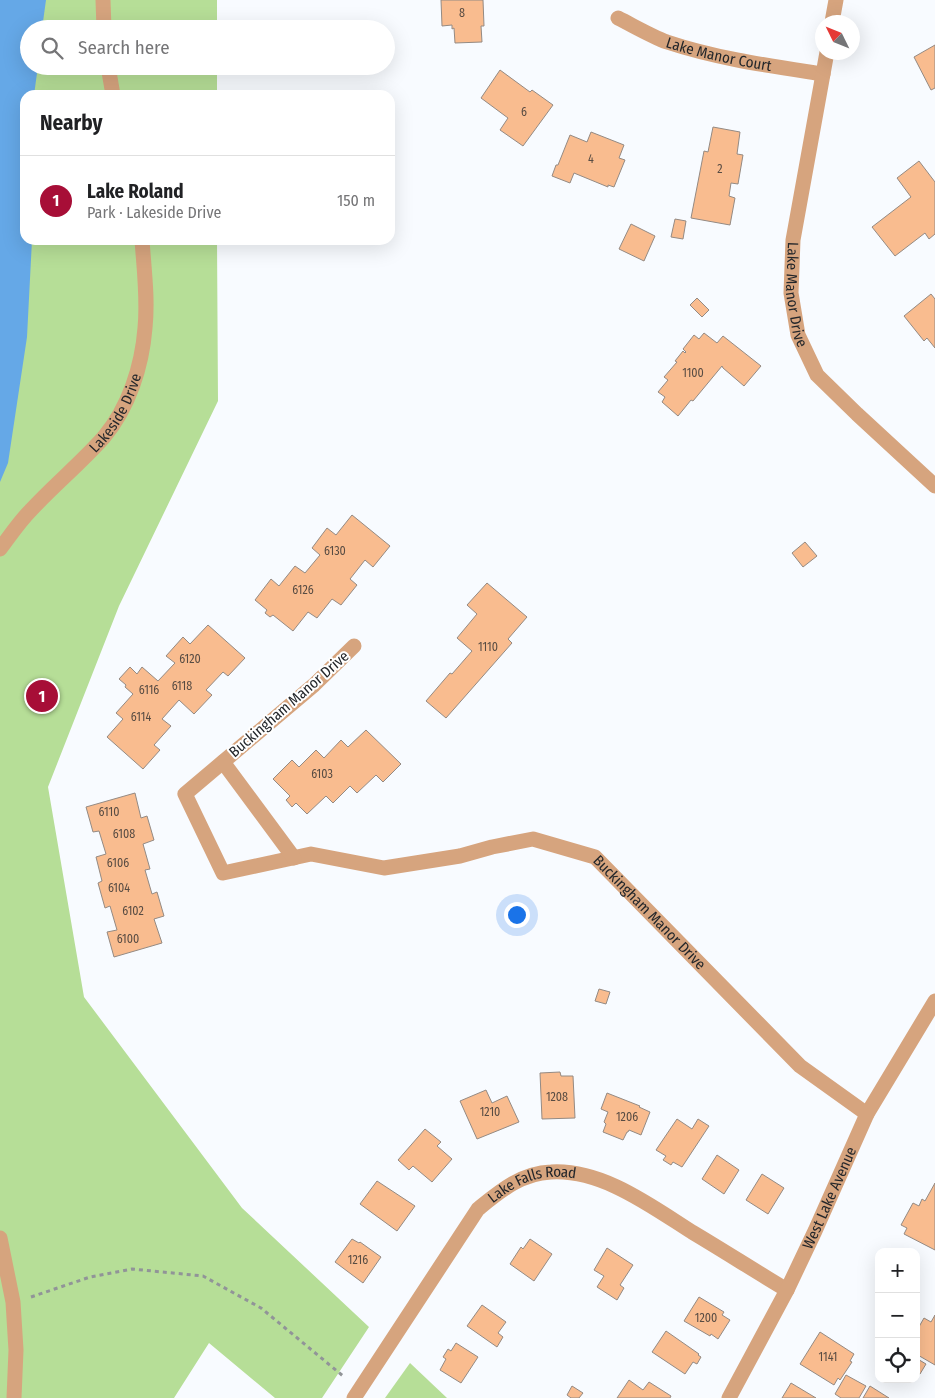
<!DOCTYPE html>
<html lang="en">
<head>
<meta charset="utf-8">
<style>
	body { margin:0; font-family:"Fira Sans Condensed",sans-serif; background:#f6f6f6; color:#202124 }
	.controls { position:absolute; right:15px; bottom:15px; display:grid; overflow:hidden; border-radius:10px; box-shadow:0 5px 20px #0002 }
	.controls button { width:45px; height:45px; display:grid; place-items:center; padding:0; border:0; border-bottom:1px solid #e0e0e0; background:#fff; color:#202124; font:25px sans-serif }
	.compass { position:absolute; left:815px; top:15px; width:45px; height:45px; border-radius:50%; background:#fff; box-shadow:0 5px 20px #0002; rotate:313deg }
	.you { position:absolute; left:516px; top:914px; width:18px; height:18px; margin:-12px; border:4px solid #fff; border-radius:50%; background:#1a73e8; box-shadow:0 0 0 8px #1a73e833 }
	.badge { display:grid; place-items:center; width:32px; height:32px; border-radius:50%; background:#a70e37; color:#fff; font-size:16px; font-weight:700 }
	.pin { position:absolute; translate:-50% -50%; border:2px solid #fff; box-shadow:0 1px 5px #0006 }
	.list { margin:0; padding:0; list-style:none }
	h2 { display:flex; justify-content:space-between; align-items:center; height:65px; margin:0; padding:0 20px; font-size:21px }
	h2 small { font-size:16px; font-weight:400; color:#757577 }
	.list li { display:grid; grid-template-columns:32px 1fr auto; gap:15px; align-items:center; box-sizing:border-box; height:90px; padding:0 20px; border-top:1px solid #e0e0e0 }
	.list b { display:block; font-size:19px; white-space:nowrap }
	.list p { margin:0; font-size:16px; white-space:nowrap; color:#757577 }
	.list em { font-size:16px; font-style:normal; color:#757577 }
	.icon { flex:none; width:28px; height:28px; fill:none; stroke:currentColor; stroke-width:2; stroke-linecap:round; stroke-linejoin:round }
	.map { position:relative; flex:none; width:935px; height:1398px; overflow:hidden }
	.search { position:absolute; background:#fff; box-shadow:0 5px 20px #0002; left:20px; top:20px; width:375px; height:55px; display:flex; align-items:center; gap:12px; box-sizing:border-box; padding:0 18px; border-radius:28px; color:#757577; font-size:19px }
	.panel { position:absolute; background:#fff; box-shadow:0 5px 20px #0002; left:20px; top:90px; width:375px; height:155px; border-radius:15px }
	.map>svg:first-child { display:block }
</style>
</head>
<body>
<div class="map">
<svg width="935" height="1398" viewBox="0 0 935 1398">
	<rect width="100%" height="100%" fill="#f8fbff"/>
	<g fill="#b6de97">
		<path d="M0,0H217V29H29V66H217V95H25V240H217L218,401L119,606L48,787L84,997L242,1208L369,1327L322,1398H275L209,1343L174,1398H0Z"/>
		<path d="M410,1363L447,1398H385Z"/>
	</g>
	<path fill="#65a8e7" d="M0,0H46L42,29H29V66H38L34,95H25V240H32L27,337L8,463L0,482Z"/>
	<g fill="#f9bc8f" stroke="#948a83">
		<path d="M441,0H483L484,26H481L482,42L455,43L454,28L452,29V25L442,26Z"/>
		<path d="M935,45V88L931,90L914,57Z"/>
		<path d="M500,70L530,92L532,90L553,105L523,146L500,130L508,118L481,98Z"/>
		<path d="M713,127L740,132L737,154L743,155L738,184L731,183L729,196L735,198L730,225L691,218L704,151L708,152Z"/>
		<path d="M591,132L624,145L619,158L625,160L614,187L608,185V187L574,173L570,183L552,176L556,165H558L570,135L587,142Z"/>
		<path d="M919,161L935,182V234L929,239L925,233L895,256L872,227L911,197L897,178Z"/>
		<path d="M675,219L686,221L683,239L671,237Z"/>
		<path d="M631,224L655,236L644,261L619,249Z"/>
		<path d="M931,294L935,299V348L927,338L924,341L904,316Z"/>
		<path d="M697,298L709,310L702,317L690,305Z"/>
		<path d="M704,333L717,343L723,336L761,366L744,386L723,368L722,366L693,401L691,400L678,416L662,402L665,397L658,392L668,380L664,377L677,362L675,361L683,351L685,353L686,352L683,349L694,335L699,339Z"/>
		<path d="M352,515L390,546L373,567L365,560L350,579L357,585L341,605L332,599L317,618L308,612L293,631L273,615L270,617L265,613L267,610L255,600L271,579L279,586L295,566L305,573L320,555L312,548L327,528L336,535Z"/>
		<path d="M805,542L817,556L803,567L792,553Z"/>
		<path d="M487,583L527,617L508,639L512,643L446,718L426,701L450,673L452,674L472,651L457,638L477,614L467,605Z"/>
		<path d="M208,625L245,658L228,676L223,672L206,690L212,695L194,714L179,700L162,719L171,726L154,745L160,750L143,769L107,737L123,719L116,713L133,694L125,687L126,685L119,679L130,667L137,674L142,667L158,681L175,663L166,656L183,637L190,644Z"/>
		<path d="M366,730L401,764L383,782L376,775L357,793L350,786L333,803L326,796L307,814L296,803L292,807L286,800L290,796L273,779L292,760L299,767L316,750L324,758L341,740L348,747Z"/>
		<path d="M135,793L141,818L147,816L154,840L143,844L150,869L145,870L152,894L157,892L164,916L154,919L162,943L114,957L107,932L117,930L110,906L105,908L98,883L102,881L96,857L106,854L99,831L93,832L86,807Z"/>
		<path d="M599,989L610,992L606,1004L595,1001Z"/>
		<path d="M560,1072L561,1076H573L575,1118L542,1119L540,1073Z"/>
		<path d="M486,1090L492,1103L507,1096L519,1122L477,1139L460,1101Z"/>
		<path d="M607,1093L640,1106L639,1107L650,1112L641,1135L629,1130L628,1132H627L623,1140L603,1132L606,1124L604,1122L608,1112L601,1109Z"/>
		<path d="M677,1119L692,1129L698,1119L709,1126L682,1167L673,1162L671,1165L663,1160L666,1156L656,1150Z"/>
		<path d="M425,1129L441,1142L437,1146L452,1159L432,1182L413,1166L409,1170L398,1160Z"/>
		<path d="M717,1155L739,1170L724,1194L702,1179Z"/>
		<path d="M762,1174L784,1188L768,1214L746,1200Z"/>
		<path d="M377,1181L415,1206L397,1231L360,1204Z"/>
		<path d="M935,1183V1250L904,1234L907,1228L901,1225L913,1203L919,1206L922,1199L925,1201Z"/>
		<path d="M352,1239L359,1243L360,1242L381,1257L363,1283L335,1262Z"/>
		<path d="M530,1239L552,1254L534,1281L510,1264L521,1247L523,1249Z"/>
		<path d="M607,1248L633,1265L620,1285L624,1288L617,1300L597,1287L604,1276L594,1270Z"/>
		<path d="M699,1297L724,1312L722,1315L730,1320L718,1339L711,1334L710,1336L684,1321Z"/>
		<path d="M482,1305L506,1322L498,1333L503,1337L497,1347L467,1326Z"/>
		<path d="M935,1315V1365L916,1354V1347L919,1343L916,1342V1332L924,1318L931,1322Z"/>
		<path d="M666,1331L699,1354L698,1355L701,1357L697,1364L693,1362L685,1374L652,1352Z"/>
		<path d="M820,1332L854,1354L850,1361L852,1362L840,1380L838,1378L834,1385L800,1364Z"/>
		<path d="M456,1343L478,1357L461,1383L440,1370L446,1359L443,1357L448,1349L451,1351Z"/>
		<path d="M916,1358L926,1364L920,1374L916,1372Z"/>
		<path d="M846,1375L866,1386L859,1398H841L835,1394Z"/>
		<path d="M629,1380L643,1390L649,1382L671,1396L670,1398H617Z"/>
		<path d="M791,1383L816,1398H782Z"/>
		<path d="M572,1386L583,1393L579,1398H571L567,1395Z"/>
		<path d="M870,1386L889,1398H863Z"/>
	</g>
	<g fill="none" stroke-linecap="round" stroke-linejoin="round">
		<path stroke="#919498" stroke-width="3" stroke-dasharray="4 4" stroke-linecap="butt" d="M31,1297L90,1277L132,1269L203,1276L261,1308L343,1376"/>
		<g stroke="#d6a47e" stroke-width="15">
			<path d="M103,0L104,29"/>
			<path id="s1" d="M618,18C634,26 651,36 667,42C718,59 771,66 823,74"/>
			<path d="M832,22L836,0"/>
			<path id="s2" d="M827,52L793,240L791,293L798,335L817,375L857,414L935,486"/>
			<path d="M108,66L113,95"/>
			<path id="s3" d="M0,549C10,536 19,522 31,510C54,485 81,463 104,437C129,407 142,366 145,328C148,299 144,269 142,240"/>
			<path id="s4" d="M354,646L314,685L185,794L223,873L311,854L384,868L460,856L492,847L533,839L595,857L800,1066L867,1114"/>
			<path d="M223,762L294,858"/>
			<path d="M0,1238L13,1302L16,1350L14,1398"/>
			<path id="s5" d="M354,1398L478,1209C499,1192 521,1173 551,1172C602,1169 651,1206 692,1232C724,1251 755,1271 787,1290"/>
		</g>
		<path stroke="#d6a47e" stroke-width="15" id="s6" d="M729,1398L787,1290L815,1231L867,1114L935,1001"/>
	</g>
	<g text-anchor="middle" stroke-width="4" stroke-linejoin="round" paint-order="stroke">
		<g font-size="12" fill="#584c43">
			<text x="462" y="17">8</text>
			<text x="524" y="116">6</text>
			<text x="591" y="163">4</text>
			<text x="720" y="173">2</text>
			<text x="693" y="377">1100</text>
			<text x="335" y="555">6130</text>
			<text x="303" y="594">6126</text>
			<text x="488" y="651">1110</text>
			<text x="190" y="663">6120</text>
			<text x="182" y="690">6118</text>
			<text x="149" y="694">6116</text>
			<text x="141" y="721">6114</text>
			<text x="322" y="778">6103</text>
			<text x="109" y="816">6110</text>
			<text x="124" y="838">6108</text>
			<text x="118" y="867">6106</text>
			<text x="119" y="892">6104</text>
			<text x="133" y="915">6102</text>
			<text x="128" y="943">6100</text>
			<text x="557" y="1101">1208</text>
			<text x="490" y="1116">1210</text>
			<text x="627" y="1121">1206</text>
			<text x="358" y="1264">1216</text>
			<text x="706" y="1322">1200</text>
			<text x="828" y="1361">1141</text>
		</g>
		<g font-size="15" fill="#23262a" stroke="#fff">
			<text dy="5" stroke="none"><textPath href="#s1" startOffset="108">Lake Manor Court</textPath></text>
			<text dy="5" stroke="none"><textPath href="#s2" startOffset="246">Lake Manor Drive</textPath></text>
			<text dy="5" stroke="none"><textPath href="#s3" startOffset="180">Lakeside Drive</textPath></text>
			<text transform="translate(289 704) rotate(-41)" y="5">Buckingham Manor Drive</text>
			<text dy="5" stroke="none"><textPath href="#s4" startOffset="771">Buckingham Manor Drive</textPath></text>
			<text dy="5" stroke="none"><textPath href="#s5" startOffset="288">Lake Falls Road</textPath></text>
			<text dy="5" stroke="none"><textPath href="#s6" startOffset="224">West Lake Avenue</textPath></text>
		</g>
	</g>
</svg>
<div class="controls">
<button>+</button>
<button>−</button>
<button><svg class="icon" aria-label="locate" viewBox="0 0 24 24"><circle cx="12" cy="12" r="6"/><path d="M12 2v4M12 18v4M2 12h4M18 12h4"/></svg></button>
</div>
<svg class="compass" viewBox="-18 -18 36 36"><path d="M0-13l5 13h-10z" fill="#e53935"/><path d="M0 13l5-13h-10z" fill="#757577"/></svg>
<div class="you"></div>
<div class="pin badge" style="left:42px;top:696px">1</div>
<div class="search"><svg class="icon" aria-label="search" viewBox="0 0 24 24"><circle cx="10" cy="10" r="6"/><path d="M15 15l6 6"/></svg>Search here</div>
<section class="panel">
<h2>Nearby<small></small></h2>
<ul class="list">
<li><span class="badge">1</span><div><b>Lake Roland</b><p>Park · Lakeside Drive</p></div><em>150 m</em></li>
</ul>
</section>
</div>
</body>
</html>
